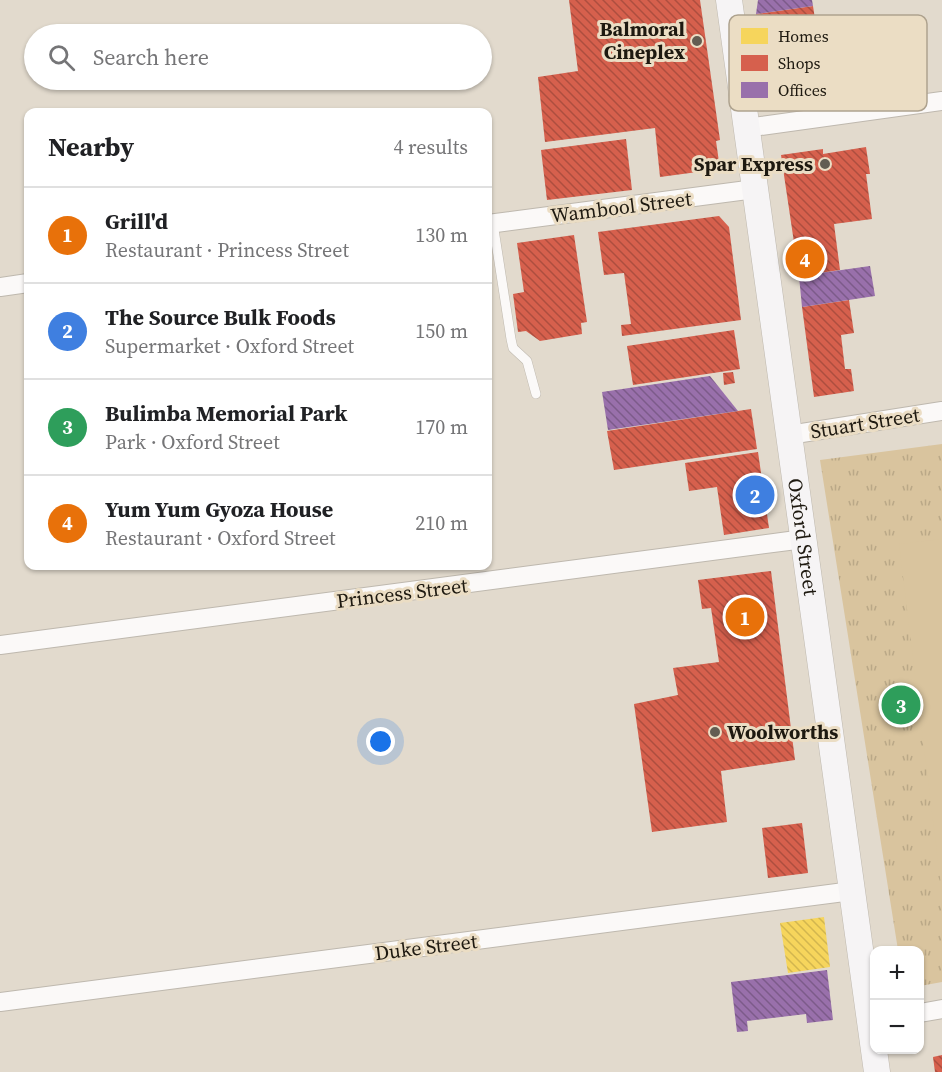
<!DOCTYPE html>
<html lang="en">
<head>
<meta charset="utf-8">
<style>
	body { margin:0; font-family:"Source Serif 4",serif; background:#f2f2f2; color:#202124 }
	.controls { position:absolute; right:18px; bottom:18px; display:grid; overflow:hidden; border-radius:12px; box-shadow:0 2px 4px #0004 }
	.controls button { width:54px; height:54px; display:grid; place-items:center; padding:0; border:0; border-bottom:2px solid #e0e0e0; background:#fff; color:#202124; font:30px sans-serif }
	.you { position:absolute; left:381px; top:742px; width:21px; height:21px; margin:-15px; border:4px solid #fff; border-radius:50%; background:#1a73e8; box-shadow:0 0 0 9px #1a73e833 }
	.badge { display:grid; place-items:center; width:39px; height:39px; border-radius:50%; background:#db2777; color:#fff; font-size:20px; font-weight:700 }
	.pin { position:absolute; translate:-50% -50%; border:3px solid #fff; box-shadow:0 2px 6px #0006 }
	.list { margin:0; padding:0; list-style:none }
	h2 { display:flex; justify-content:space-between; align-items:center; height:78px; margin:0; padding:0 24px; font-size:26px }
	h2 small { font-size:20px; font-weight:400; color:#757577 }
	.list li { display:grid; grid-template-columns:39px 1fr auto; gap:18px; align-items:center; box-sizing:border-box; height:96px; padding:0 24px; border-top:2px solid #e0e0e0 }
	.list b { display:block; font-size:22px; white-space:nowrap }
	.list p { margin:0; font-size:20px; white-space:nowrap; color:#757577 }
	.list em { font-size:20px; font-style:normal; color:#757577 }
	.icon { flex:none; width:33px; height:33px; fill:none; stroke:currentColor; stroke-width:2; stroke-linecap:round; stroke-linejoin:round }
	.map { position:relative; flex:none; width:942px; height:1072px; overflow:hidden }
	.search { position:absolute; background:#fff; box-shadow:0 2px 4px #0004; left:24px; top:24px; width:468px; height:66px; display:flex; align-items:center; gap:15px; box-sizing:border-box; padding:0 21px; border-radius:33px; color:#757577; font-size:22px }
	.panel { position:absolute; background:#fff; box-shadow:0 2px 4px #0004; left:24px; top:108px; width:468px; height:462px; border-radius:12px }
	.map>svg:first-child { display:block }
</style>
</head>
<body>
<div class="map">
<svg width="942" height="1072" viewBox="0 0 942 1072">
	<defs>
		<pattern id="park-tufts" width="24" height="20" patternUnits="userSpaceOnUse" patternTransform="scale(1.5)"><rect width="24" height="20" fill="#d9c49e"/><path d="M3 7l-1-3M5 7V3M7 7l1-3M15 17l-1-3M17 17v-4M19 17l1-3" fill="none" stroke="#baa887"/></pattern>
		<pattern id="homes-back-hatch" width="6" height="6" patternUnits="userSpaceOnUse" patternTransform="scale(1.5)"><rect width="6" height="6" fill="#f6d55c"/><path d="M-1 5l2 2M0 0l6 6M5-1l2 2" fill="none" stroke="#d2b64f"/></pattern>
		<pattern id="shops-back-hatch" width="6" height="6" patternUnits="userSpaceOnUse" patternTransform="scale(1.5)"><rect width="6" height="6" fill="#d6604d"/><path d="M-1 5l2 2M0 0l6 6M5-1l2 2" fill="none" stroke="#ad4e3f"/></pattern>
		<pattern id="offices-back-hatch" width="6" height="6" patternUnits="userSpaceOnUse" patternTransform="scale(1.5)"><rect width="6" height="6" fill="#9970ab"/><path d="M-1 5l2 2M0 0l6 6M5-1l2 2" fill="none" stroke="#7c5b8a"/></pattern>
	</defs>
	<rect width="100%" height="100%" fill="#e2dacd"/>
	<path fill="url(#park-tufts)" d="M942,444V982L920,986V950H898L820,460Z"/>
	<path fill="#d9c49e" d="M942,539V894L899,544Z"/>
	<path fill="url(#homes-back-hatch)" d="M824,917L830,967L788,973L780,923Z"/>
	<g fill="url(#shops-back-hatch)">
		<path d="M569,0H700L720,140L716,141L720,169L660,177L655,128L545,142L538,77L578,71Z"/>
		<path d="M813,6L826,92L791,96L764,74L756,14Z"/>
		<path d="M626,139L632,190L547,200L541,150Z"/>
		<path d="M866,147L870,174H866L872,219L834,224L840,270L799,276L781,155L823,149V154Z"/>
		<path d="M719,216L729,227L741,320L622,336L621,325L631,324L624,273L604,275L598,232Z"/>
		<path d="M574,235L587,322L581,323L582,334L540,341L526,331L518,332L513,294L524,292L517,243Z"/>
		<path d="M849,300L854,333L841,335L845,369H851L854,391L814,397L802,307Z"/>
		<path d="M734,330L740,369L633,385L627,346Z"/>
		<path d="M733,372L735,383L724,385L723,373Z"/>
		<path d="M751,409L757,449L614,470L607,431Z"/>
		<path d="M758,452L769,528L724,535L717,487L689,491L685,463Z"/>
		<path d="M771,571L795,760L721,771L727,822L652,832L634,704L678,695L673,668L719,662L711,608L702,609L698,580Z"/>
		<path d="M802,823L808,873L768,878L762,828Z"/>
		<path d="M942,1055V1072H935L933,1057Z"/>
	</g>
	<g fill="url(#offices-back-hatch)">
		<path d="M758,0H812L813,6L756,14Z"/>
		<path d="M870,266L875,296L802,307L799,276Z"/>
		<path d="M710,376L738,411L608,430L602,392Z"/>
		<path d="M827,970L833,1020L807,1023L806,1014L747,1021L748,1031L737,1032L731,982Z"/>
	</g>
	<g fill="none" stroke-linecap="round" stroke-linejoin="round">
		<g stroke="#beb8ae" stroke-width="10">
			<path id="lane" d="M493,223L511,339L513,348L527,361L536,394"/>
		</g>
		<g stroke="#beb8ae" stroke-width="20">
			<g id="street">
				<path d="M746,128L942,101"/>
				<path d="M488,224L755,189"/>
				<path d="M0,287L28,283"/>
				<path d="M789,435L942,411"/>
				<path d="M0,645L804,539"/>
				<path d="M0,1002L852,891"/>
				<path d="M920,1013L942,1009"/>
			</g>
		</g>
		<g stroke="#beb8ae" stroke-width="27">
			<g id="secondary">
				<path id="s1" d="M729,0L877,1072"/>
			</g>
		</g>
		<use href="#lane" stroke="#fbf9f8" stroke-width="9"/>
		<use href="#street" stroke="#fbf9f8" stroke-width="18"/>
		<use href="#secondary" stroke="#f6f4f5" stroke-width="26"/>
	</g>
	<g fill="#635d52" stroke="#ebddc4" stroke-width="2">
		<circle cx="697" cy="41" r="6"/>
		<circle cx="825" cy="164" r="6"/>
		<circle cx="715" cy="732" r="6"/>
	</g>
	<g text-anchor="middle" stroke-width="6" stroke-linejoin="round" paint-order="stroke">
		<g font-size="20" font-weight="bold" fill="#1e1910" stroke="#ebddc4" text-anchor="end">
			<text x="685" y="36">Balmoral<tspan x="685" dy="23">Cineplex</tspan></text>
			<text x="813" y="171">Spar Express</text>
			<text x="727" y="739" text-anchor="start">Woolworths</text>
		</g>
		<g font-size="20" fill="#1e1910" stroke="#ebddc4">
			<text transform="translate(621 207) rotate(-7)" y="7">Wambool Street</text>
			<text transform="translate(865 423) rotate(-9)" y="7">Stuart Street</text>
			<text dy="7" stroke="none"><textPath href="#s1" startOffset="542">Oxford Street</textPath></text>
			<text transform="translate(402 593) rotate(-7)" y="7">Princess Street</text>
			<text transform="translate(426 947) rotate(-7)" y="7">Duke Street</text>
		</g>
	</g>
	<rect x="729" y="15" width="198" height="96" rx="9" fill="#ebddc4" stroke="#aea28e" stroke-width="1.5"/>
	<rect x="741" y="28" width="27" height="16" fill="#f6d55c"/>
	<rect x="741" y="55" width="27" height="16" fill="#d6604d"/>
	<rect x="741" y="82" width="27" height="16" fill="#9970ab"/>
	<g font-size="16" fill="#1e1910">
		<text x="778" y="42">Homes</text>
		<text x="778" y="69">Shops</text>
		<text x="778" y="96">Offices</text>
	</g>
</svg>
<div class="controls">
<button>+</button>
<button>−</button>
</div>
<div class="you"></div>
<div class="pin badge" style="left:745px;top:617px;background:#e8710a">1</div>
<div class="pin badge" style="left:755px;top:495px;background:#3f7fe0">2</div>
<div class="pin badge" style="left:901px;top:705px;background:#2e9e5b">3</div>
<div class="pin badge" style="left:805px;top:259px;background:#e8710a">4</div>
<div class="search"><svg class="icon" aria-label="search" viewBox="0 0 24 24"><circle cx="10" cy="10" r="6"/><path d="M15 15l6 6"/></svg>Search here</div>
<section class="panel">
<h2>Nearby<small>4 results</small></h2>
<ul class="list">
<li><span class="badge" style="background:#e8710a">1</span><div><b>Grill'd</b><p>Restaurant · Princess Street</p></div><em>130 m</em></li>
<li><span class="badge" style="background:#3f7fe0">2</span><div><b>The Source Bulk Foods</b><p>Supermarket · Oxford Street</p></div><em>150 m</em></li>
<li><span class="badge" style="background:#2e9e5b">3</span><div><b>Bulimba Memorial Park</b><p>Park · Oxford Street</p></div><em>170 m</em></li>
<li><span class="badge" style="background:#e8710a">4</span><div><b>Yum Yum Gyoza House</b><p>Restaurant · Oxford Street</p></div><em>210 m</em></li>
</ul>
</section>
</div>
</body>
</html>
